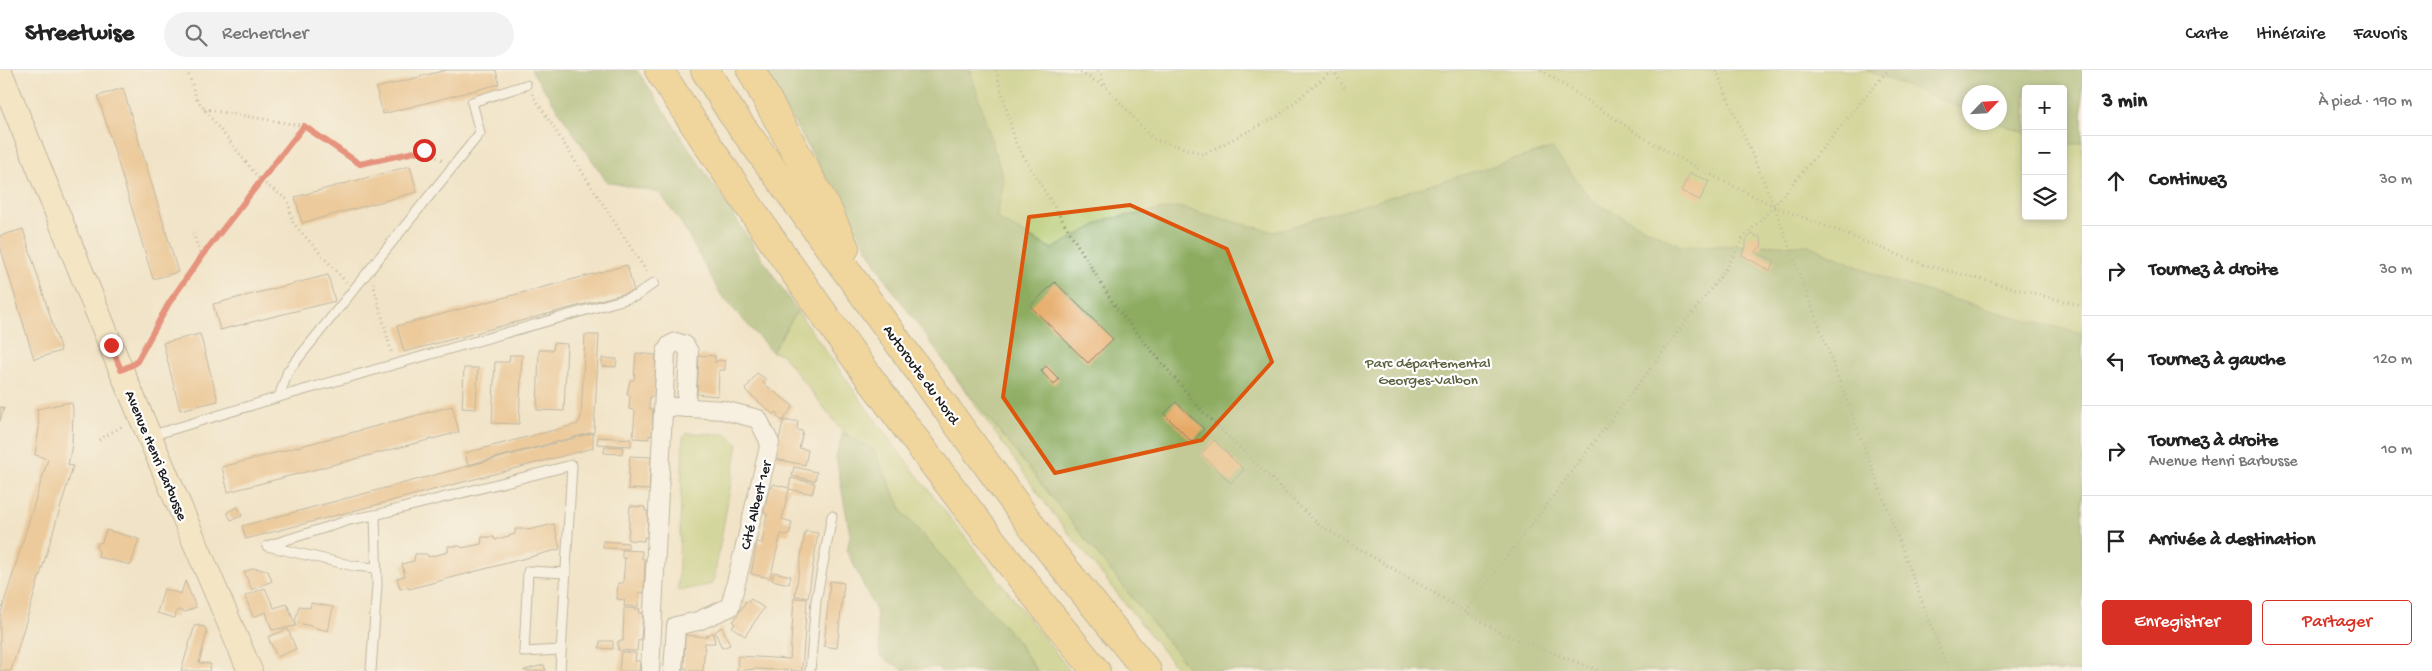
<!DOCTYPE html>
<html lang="fr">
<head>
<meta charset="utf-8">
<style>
	body { margin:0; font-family:"Gochi Hand",sans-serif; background:#f2f2f2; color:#222 }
	.controls { position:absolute; right:15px; top:15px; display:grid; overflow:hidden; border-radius:5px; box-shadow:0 2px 8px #0003 }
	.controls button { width:45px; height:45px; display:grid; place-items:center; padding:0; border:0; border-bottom:1px solid #e0e0e0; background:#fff; color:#222; font:25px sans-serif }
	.compass { position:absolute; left:1962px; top:15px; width:45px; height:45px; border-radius:50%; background:#fff; box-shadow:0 2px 8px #0003; rotate:65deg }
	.stop { position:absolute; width:15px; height:15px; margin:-11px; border:4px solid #d93025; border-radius:50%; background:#fff }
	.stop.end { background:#d93025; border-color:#fff; box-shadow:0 1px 5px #0008 }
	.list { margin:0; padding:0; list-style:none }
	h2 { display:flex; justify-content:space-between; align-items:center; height:65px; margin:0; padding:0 20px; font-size:21px }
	h2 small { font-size:16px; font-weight:400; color:#767676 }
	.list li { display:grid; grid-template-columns:32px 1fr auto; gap:15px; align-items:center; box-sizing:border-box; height:90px; padding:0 20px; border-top:1px solid #e0e0e0 }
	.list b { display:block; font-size:19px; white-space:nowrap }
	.list p { margin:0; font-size:16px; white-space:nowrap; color:#767676 }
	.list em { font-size:16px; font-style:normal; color:#767676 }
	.actions { display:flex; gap:10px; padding:15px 20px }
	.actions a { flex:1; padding:11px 0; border:1px solid #d93025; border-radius:5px; text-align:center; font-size:18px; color:#d93025 }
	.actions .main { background:#d93025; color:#fff }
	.icon { flex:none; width:28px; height:28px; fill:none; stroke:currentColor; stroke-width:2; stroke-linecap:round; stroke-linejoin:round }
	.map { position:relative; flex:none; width:2082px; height:601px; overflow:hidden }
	header { display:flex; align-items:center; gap:30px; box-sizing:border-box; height:70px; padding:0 25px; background:#fff; border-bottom:1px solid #e0e0e0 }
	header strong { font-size:24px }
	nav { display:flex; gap:28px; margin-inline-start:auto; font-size:18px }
	.search { width:350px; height:45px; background:#f2f2f2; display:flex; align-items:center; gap:12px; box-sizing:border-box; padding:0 18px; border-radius:28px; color:#767676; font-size:19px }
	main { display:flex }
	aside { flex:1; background:#fff }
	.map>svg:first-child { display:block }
</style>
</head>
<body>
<header>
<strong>Streetwise</strong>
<div class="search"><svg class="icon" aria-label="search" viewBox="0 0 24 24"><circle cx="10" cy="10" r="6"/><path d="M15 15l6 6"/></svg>Rechercher</div>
<nav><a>Carte</a><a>Itinéraire</a><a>Favoris</a></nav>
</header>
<main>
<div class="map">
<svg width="2082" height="601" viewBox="0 0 2082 601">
	<rect width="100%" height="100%" fill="#fff"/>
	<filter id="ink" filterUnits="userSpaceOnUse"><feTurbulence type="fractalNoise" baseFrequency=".02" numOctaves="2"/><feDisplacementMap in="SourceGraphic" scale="10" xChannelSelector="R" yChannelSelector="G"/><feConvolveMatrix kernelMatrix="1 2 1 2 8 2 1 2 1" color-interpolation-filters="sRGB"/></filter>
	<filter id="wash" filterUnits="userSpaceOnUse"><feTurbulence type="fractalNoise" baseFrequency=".0096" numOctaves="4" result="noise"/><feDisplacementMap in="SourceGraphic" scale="20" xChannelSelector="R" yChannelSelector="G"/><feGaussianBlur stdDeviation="1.12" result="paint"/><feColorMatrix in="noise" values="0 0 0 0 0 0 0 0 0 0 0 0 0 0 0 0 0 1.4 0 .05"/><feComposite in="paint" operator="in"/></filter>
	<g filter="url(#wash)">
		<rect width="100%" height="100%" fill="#f1e3c7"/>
		<g fill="#b2c76c" stroke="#677244" fill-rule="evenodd">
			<path d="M774,0H2082V601H1208ZM2026,19H2063V146H2026ZM1970,22H2000V52H1970Z"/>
			<path d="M797,241L891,372L1070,601H1037L1015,568L903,443L874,381L843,362L782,284L772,282Z"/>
			<path d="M951,301L1191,601H1179L1048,437Z"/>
			<path d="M687,363L727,364L738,374L713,514L678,521L683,367Z"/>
		</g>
		<g fill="#8dac60" stroke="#54643e">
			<path d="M531,0H637L797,241L772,282L721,225L682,154L660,123L607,112Z"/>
			<path d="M763,0H970L1004,112L996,148L1052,179L1107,149L1178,137L1274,162L1552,78L1593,132L1681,176L1808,175L1886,209L2020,249L2082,263V601H1191L951,301L885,209Z"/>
			<path d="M1866,0H2082V72L2063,76V19H2026V63L1998,53L2000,22H1970L1969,41Z"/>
			<path d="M843,362L874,381L903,443L1015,568L1037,601H940L938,597L904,600L880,586L876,541L847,481L850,465L836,387Z"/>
		</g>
		<g id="blocks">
			<g fill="#e6aa66">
				<path d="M446,0H496L499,14L383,44L376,18Z"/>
				<path d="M123,18L178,202L153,209L98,26Z"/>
				<path d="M410,96L417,122L302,153L295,127Z"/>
				<path d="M1690,103L1709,111L1700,130L1681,121Z"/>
				<path d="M23,159L61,281L34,289L0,176V166Z"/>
				<path d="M1752,164L1761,168L1762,176L1755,182L1775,191L1770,201L1742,185L1746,177V170Z"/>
				<path d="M627,195L634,221L404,282L397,256Z"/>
				<path d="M328,205L335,231L220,260L213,234Z"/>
				<path d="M1055,212L1113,269L1088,293L1030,236Z"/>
				<path d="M200,264L218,331L180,340L163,273Z"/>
				<path d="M585,265H599L594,362L468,395L465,383L578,354L581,347Z"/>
				<path d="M554,273L567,274L564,341L537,340L539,280H553Z"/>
				<path d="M636,283L656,285L654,327L650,326L649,335L650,339H653L652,366L649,365V369L633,368L635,340L629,339L630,325H627L630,310H634Z"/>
				<path d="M510,285H522L519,354L492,353L495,292H509Z"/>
				<path d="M699,285L715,286V293L718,290L725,291V300H719L718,326L697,324Z"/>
				<path d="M602,288L617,289L616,297L602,296Z"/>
				<path d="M1046,296L1059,309L1054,315L1041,301Z"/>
				<path d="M464,298H478L476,339L462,338Z"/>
				<path d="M757,303L766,309L763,313L793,336L783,351L777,347L778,344L776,342L774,345L745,320Z"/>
				<path d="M1176,332L1204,359L1192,372L1164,344Z"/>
				<path d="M65,333H72L73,340L72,375L68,395L73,396L11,601H0V546L48,389L35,385L39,358L37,339Z"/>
				<path d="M452,336L459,362L228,422L222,397Z"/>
				<path d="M0,337L4,338L0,351Z"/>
				<path d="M783,351H798L797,360L803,361L799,378L808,380L805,395L775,389Z"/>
				<path d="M593,363V378L246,469L242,456Z"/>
				<path d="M598,367L631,369V376L597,374Z"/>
				<path d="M1214,370L1244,400L1231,413L1201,384Z"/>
				<path d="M605,376L623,377L622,384L604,383Z"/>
				<path d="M630,386L651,387L649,420L628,419Z"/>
				<path d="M794,397L817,402L815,411L792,406Z"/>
				<path d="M791,408L815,413L812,424L789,419L782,449L792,452L789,465L781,464L770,508L751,504L757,472L762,473L767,444L764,443L769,417L772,418L773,414L789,418Z"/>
				<path d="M630,436L645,437V441H648L647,468L644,467V471L628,470Z"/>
				<path d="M238,437L242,446L231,450L227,442Z"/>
				<path d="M554,454L560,479L409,519L408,517L400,519L397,508L405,506L402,494L414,491L415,484H427L428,487L448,482V476H460L462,478L481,474L482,467H494L495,470L515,464V459H527L528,460Z"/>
				<path d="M106,460L139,469L131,495L98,487L99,482L96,477L98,473L102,472Z"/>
				<path d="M805,461L818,463L808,528L795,526Z"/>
				<path d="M603,471L628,473V479L603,478Z"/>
				<path d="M622,480L642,481V489H645L644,523L639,522L638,537L624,536L625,530L617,529L618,513H623L625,488H622Z"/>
				<path d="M254,498L268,501L272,511L252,520L244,502Z"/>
				<path d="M774,502L791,506L789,514L772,510Z"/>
				<path d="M185,511L196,537L185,542L177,540L175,548L157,543L164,519L181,524Z"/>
				<path d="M830,511L844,513L837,578L824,576Z"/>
				<path d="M265,518L274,538L287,534L296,556L272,560L266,542L253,547L245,526Z"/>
				<path d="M794,528L807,529L802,601L755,599L737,601L738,586L790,589Z"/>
				<path d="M751,529L764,538L745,566L732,557L735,554L733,552L746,531L749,532Z"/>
				<path d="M311,533L333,537L328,561L295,552L299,536L310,538Z"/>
				<path d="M624,538L640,539L639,543H643L641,570H638L637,581L618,580V571H623Z"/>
				<path d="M195,555L205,557L207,562L199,593L211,594L209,601H181Z"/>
				<path d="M722,557L730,575L722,578L715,562Z"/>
				<path d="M288,559L296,579L277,587L268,567Z"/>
				<path d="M713,562L715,573H705L703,601H688V599L684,598L685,565L705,567Z"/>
				<path d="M600,571H613V579L599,578Z"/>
				<path d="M621,582L636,583L635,591H640L639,601H619Z"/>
				<path d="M544,595L546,601H524V600Z"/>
			</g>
		</g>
	</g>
	<g filter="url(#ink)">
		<use href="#blocks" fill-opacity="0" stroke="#868072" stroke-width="1"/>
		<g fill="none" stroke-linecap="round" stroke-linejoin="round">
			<g stroke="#868072" stroke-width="11">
				<g id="lane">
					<path d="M526,15L472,32L480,63L288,301L279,327L636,226L654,213"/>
					<path d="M150,366L279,327"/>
					<path d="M375,445L353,449L267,476L354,496L376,498"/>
					<path d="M561,580L524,582L528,501L566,503"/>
					<path d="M371,601L377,515L375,445L572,395L560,601"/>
					<path d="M810,601L816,531L832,446"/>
				</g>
			</g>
			<g stroke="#868072" stroke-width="20">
				<g id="street">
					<path d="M650,601L666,282L670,275L676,272L685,275L689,282L686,338"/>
					<path d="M673,601L676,556L698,551L730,537L770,373L758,349L723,340L675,337"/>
				</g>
			</g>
			<g stroke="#868072" stroke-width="26">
				<path id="secondary" d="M0,2L121,300L250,601"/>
			</g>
			<g stroke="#868072" stroke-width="30">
				<g id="highway">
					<path d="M659,0C793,209 939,409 1096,601"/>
					<path d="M705,0L731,42L1041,469L1147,601"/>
					<path d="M751,0L830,145L845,178"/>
				</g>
			</g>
			<g stroke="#868072" stroke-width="3" stroke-dasharray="1 4" stroke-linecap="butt">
				<path d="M187,0L197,29L204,39L261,111L288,130L293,153L346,212"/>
				<path d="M996,0L1016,74L1116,238L1203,342L1319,455L1503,564L1600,601"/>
				<path d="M1076,0L1107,18L1153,69L1204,84L1278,46L1333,0"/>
				<path d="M1098,0L1106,17"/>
				<path d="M1333,0L1346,20"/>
				<path d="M1541,0L1644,68L1699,99L1774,136L1922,194L2082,236"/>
				<path d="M1716,0L1774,136L1948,601"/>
				<path d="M532,24L648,204"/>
				<path d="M204,39L304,56L360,95L424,80L444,91"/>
				<path d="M201,187L304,56"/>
				<path d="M373,213L392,284"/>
				<path d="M138,290L169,233L201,187L193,163"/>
				<path d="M99,370L124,355"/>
				<path d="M1465,542L1726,199L1743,168L1774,136L1888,0"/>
			</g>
			<use href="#lane" stroke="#fff" stroke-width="9"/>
			<use href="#street" stroke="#fff" stroke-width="18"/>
			<use href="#secondary" stroke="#f9e7c3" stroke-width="24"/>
			<use href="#highway" stroke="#f0c469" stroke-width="28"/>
		</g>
	</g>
	<g fill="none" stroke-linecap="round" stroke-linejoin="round" filter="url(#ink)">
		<path stroke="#d93025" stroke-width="6" d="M111,275L121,300L136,293L169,233L201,187L304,56L360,94L424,80"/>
	</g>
	<path d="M0 0H2082V601H0ZM1130,135L1227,179L1272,292L1202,370L1055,403L1003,327L1029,147Z" fill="#f1e3c7" fill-opacity=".55" fill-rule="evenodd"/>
	<path fill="none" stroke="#de560d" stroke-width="4" stroke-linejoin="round" d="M1130,135L1227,179L1272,292L1202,370L1055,403L1003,327L1029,147Z"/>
	<g text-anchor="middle" stroke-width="4.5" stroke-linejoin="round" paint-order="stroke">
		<g font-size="15" fill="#58603c" stroke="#fff">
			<text x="1428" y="297">Parc départemental<tspan x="1428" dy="17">Georges-Valbon</tspan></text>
		</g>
		<g font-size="15" fill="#1c1c1c" stroke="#fff">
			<text transform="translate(922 304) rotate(54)" y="5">Autoroute du Nord</text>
			<text transform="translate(157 385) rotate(67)" y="5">Avenue Henri Barbusse</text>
			<text transform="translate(755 435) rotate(-76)" y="5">Cité Albert 1er</text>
		</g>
	</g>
</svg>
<div class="controls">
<button>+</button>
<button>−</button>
<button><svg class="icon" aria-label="layers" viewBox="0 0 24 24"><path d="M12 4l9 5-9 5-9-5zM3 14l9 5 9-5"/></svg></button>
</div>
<svg class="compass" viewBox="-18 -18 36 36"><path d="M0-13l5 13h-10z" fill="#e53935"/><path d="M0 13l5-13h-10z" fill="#767676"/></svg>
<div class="stop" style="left:424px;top:80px"></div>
<div class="stop end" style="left:111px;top:275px"></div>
</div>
<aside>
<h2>3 min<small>À pied · 190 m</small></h2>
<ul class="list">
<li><svg class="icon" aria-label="ahead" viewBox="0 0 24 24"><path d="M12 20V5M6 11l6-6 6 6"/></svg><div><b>Continuez</b></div><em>30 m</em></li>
<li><svg class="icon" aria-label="right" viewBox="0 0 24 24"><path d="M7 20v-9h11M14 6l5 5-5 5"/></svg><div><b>Tournez à droite</b></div><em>30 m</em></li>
<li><svg class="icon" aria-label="left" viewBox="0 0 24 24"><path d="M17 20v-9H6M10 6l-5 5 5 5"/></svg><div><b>Tournez à gauche</b></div><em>120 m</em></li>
<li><svg class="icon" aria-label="right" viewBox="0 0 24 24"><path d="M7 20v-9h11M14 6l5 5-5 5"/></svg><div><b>Tournez à droite</b><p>Avenue Henri Barbusse</p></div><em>10 m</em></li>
<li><svg class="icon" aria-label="arrive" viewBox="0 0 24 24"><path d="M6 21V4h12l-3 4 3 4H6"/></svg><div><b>Arrivée à destination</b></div></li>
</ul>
<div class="actions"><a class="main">Enregistrer</a><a>Partager</a></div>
</aside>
</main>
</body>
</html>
